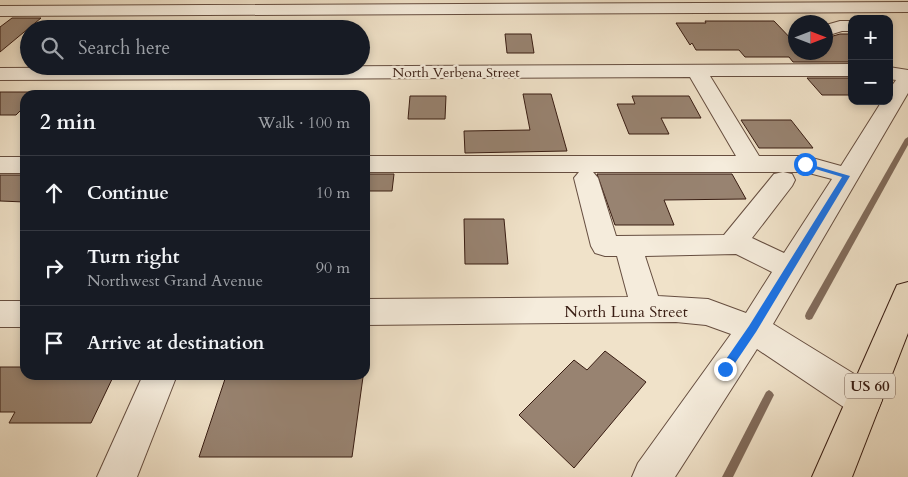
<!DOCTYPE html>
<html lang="en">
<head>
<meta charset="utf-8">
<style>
	body { margin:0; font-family:Cardo,serif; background:#242831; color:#f1f3f6 }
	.controls { position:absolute; right:15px; top:15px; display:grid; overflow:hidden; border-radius:10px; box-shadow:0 2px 8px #0003 }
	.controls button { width:45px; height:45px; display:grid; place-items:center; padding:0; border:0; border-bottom:1px solid #363941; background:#171b24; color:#f1f3f6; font:25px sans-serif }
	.compass { position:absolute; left:788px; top:15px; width:45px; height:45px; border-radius:50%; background:#171b24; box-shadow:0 2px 8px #0003; rotate:90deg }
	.stop { position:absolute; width:15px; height:15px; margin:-11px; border:4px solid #1a73e8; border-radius:50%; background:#fff }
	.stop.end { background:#1a73e8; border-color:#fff; box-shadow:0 1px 5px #0008 }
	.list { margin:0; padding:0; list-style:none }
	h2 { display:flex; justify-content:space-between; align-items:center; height:65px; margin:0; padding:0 20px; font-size:21px }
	h2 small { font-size:16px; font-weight:400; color:#9ea1a6 }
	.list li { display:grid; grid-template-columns:32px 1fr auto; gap:15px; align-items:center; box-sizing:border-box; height:75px; padding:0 20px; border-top:1px solid #363941 }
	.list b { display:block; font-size:19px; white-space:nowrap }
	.list p { margin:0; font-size:16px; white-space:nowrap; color:#9ea1a6 }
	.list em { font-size:16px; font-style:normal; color:#9ea1a6 }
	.icon { flex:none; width:28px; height:28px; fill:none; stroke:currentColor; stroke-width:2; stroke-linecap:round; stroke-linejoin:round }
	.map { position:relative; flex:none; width:908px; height:477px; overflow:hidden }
	.search { position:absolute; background:#171b24; box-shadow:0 2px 8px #0003; left:20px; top:20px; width:350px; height:55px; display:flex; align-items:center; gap:12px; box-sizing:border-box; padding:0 18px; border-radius:28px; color:#9ea1a6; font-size:19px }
	.panel { position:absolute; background:#171b24; box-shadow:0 2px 8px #0003; left:20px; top:90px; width:350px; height:290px; border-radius:15px }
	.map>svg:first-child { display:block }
</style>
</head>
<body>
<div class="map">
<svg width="908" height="477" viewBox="0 0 908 477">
	<rect width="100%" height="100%" fill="#f0e2c9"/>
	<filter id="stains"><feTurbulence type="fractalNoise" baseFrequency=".004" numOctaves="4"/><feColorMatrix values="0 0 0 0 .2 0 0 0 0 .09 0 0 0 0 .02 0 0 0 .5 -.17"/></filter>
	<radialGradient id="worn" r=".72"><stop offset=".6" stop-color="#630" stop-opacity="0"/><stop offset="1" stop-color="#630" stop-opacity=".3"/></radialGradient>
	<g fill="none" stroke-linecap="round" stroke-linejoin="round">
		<g fill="#816b5b" fill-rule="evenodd">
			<path d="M908,137V145L812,319L809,320L806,319L805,316L806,313L905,139Z"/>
			<path d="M769,390L772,392L774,395L733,477H722L766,392Z"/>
		</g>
	</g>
	<g fill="#988371" stroke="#381c12">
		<path d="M12,18H41L0,52V27Z"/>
		<path d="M705,21H774L796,44V52H826V38L840,34H852V62H793L789,57H745L739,50H696L692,43L690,45L676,23H706Z"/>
		<path d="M505,34H531L534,53H507Z"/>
		<path d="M807,78H852V95H822Z"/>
		<path d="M0,92H39L36,95H25V106L16,115H0Z"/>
		<path d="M523,94H551L567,151L465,153L464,131L530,130Z"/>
		<path d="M410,96H446L445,119H408Z"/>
		<path d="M632,96H689L701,118H661L669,134H629L617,104H635Z"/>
		<path d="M741,120H791L813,148H759Z"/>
		<path d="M365,174H394L392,191H365Z"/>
		<path d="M597,174H732L746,199L664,200L674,225H615Z"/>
		<path d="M0,175H25V202L0,201Z"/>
		<path d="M464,219H504L508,264H465Z"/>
		<path d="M605,351L646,382L574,468L519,415L574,360L587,370Z"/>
		<path d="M0,367H25V375H114L91,423H9L15,412H0Z"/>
		<path d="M309,377H363L352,457H199L225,379H309Z"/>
	</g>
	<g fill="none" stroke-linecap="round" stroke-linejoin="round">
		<g stroke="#664e40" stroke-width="2">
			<g id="minor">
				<path d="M908,2V12L0,16V6Z"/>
				<path d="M840,21H852V31H842L826,36V25Z"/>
				<path d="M852,64V76H710L759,156H805L841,166L882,101H889V90L896,80L889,79V67L908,70V93L773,324L877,388L882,400L877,412L864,417L851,412L757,349L675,477H632L638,463L731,334L706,325L676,322L365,325V299L628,297L617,256H605L595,253L591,246L574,178L579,172H365V156H736L690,77L0,80V68ZM593,172H805L832,179L784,253L752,238L792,186L795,180L792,174L783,172L774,174L724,235L616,236L598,178ZM736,254L772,272L746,313L708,299L658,296L645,256Z"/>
				<rect x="0" y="157" width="25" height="16"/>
				<rect x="0" y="301" width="25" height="26"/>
				<path d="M143,375H177L137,477H97Z"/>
			</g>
		</g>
		<g stroke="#381c12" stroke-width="2">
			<path id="highway" d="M908,282V333L852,477H812L893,294L897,285Z"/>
		</g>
		<use href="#minor" fill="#f5ecdc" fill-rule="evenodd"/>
		<use href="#highway" fill="#f0e2c9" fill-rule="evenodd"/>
	</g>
	<path fill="#1a73e8" d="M802,162L850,176L756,332L729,372L725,373L722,372V365L749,326L842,177L802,165Z"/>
	<g text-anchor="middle" stroke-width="4.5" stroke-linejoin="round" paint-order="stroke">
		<g font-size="14" fill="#381c12" stroke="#f5ecdc">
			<text x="456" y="77">North Verbena Street</text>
		</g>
		<rect fill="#f5ecdc" stroke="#715a4f" stroke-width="1" x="845" y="373.5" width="50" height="25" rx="4"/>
		<g font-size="15" font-weight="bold" fill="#381c12">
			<text x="870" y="391">US 60</text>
		</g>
		<g font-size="16" fill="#381c12" stroke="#f5ecdc">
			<text x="626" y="317">North Luna Street</text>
		</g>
	</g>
	<rect width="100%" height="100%" filter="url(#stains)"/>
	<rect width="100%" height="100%" fill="url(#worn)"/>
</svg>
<div class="controls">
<button>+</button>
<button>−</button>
</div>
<svg class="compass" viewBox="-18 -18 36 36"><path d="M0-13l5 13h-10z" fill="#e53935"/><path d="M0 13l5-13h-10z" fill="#9ea1a6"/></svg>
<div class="stop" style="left:805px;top:164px"></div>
<div class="stop end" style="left:725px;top:369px"></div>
<div class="search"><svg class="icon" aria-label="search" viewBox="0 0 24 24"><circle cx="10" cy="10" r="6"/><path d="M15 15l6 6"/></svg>Search here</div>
<section class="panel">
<h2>2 min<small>Walk · 100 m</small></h2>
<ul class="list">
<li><svg class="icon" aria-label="ahead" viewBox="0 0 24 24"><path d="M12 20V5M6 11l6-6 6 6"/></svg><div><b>Continue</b></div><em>10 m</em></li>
<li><svg class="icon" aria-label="right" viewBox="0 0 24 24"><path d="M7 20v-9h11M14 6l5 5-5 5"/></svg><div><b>Turn right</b><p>Northwest Grand Avenue</p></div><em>90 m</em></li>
<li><svg class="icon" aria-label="arrive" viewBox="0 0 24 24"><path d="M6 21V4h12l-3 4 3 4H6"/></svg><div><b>Arrive at destination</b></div></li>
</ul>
</section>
</div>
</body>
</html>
